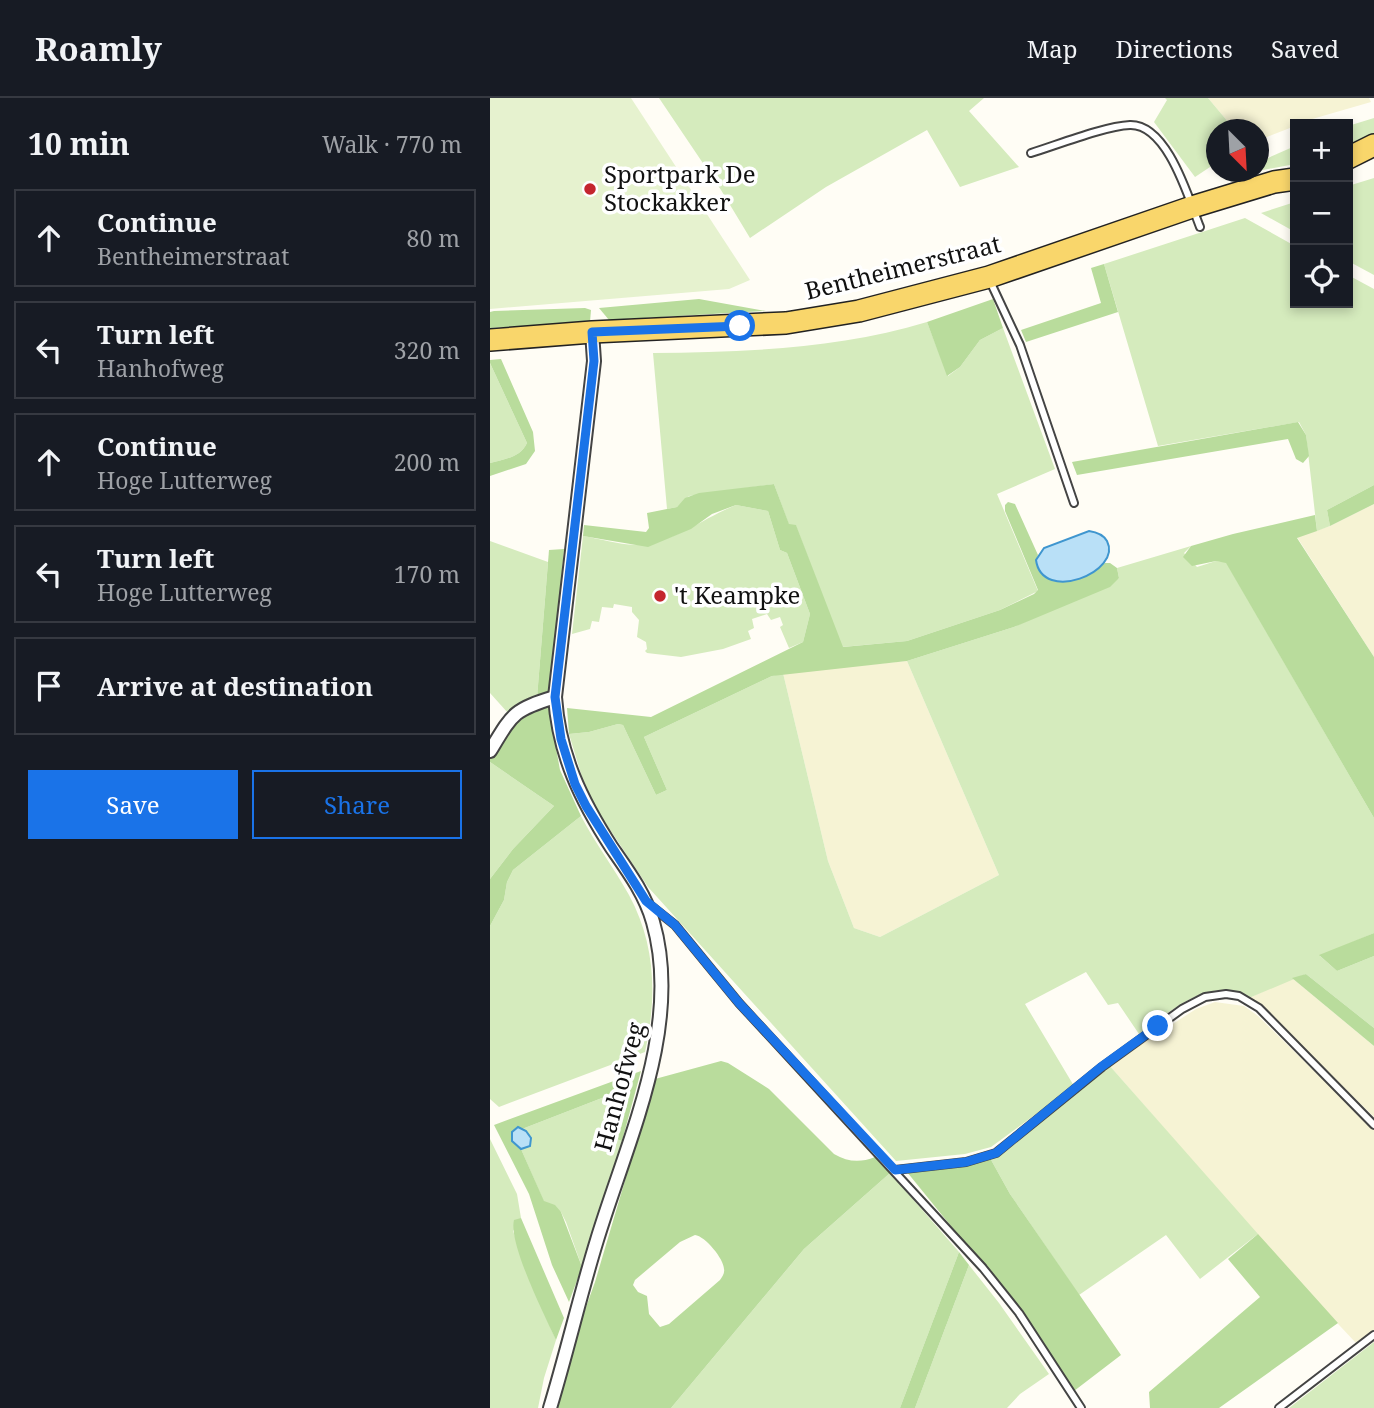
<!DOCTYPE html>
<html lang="en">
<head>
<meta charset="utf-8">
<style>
	body { margin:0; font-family:"Noto Serif",serif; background:#20242c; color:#f1f3f6 }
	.controls { position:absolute; right:21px; top:21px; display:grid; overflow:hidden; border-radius:0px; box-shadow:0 4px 10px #0003 }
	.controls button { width:63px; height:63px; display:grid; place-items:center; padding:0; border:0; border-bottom:2px solid #363941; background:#171b24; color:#f1f3f6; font:35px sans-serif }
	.compass { position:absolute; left:716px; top:21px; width:63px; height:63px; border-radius:50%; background:#171b24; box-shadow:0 4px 10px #0003; rotate:156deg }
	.stop { position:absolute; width:21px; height:21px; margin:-16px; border:5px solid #1a73e8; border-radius:50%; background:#fff }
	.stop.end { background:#1a73e8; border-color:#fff; box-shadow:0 2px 7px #0008 }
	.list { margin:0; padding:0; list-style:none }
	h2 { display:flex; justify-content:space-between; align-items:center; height:91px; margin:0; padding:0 28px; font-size:30px }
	h2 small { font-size:23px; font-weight:400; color:#9ea1a6 }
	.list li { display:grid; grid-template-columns:46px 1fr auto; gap:21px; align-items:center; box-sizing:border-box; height:98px; margin:0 14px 14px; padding:0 14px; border:2px solid #363941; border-radius:0px }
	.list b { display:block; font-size:26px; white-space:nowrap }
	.list p { margin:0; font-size:23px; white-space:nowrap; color:#9ea1a6 }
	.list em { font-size:23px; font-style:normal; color:#9ea1a6 }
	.actions { display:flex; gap:14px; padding:21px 28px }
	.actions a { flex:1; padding:16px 0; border:2px solid #1a73e8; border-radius:0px; text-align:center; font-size:24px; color:#1a73e8 }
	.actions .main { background:#1a73e8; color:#fff }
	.icon { flex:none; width:38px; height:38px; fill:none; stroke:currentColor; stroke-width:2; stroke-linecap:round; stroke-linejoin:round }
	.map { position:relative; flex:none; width:884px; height:1310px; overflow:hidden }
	header { display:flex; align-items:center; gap:42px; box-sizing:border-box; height:98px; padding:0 35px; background:#171b24; border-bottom:2px solid #363941 }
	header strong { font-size:33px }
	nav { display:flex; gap:38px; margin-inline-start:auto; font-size:24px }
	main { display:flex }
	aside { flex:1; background:#171b24 }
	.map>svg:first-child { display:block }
</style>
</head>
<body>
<header>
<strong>Roamly</strong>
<nav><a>Map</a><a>Directions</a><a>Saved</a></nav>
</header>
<main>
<aside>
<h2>10 min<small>Walk · 770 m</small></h2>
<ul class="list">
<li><svg class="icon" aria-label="ahead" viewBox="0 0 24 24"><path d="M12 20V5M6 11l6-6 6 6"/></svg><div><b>Continue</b><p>Bentheimerstraat</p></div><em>80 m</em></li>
<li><svg class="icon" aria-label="left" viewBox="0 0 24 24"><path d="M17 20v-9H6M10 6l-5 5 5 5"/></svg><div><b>Turn left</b><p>Hanhofweg</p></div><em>320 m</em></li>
<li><svg class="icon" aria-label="ahead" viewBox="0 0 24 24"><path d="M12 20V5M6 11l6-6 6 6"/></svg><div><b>Continue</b><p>Hoge Lutterweg</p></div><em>200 m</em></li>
<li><svg class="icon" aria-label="left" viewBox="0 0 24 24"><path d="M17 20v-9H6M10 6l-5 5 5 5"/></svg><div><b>Turn left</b><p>Hoge Lutterweg</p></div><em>170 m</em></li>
<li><svg class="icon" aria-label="arrive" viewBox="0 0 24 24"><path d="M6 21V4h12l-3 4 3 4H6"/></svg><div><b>Arrive at destination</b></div></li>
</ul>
<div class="actions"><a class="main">Save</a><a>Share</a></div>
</aside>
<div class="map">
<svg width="884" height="1310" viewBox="0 0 884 1310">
	<rect width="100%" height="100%" fill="#fffdf5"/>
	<g fill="#f6f3d4">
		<path d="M718,0H879L881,4L805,26V28L769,42L768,32L744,31Z"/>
		<path d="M884,406V559L807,439L840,428Z"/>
		<path d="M417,563L509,777L390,839L364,830L338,763L293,575Z"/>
		<path d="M802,880L884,948V1019L770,908L759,900Z"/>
		<path d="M725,904L754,908L768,918L884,1032V1232L866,1245L802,1177L619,967L706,911Z"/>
	</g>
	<g fill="#d5ebbd">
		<path d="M169,0H494L479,13L529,69L470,89L437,32L336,89L260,140L231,92Z"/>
		<path d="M675,0H718L744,31L726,32V65L705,79L664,24L677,2Z"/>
		<path d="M884,20V39L858,49V28Z"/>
		<path d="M805,48V66L768,73L769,64Z"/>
		<path d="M884,80V177L858,163V88Z"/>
		<path d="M805,104V134L771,115Z"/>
		<path d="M755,120L805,148V205H858V177L884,191V387L837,412L840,428L827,433L816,337L809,324L668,348L614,166Z"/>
		<path d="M437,224L458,278L470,269L490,242L513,230L565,371L507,396L548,493L510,512L417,543L352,549L306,428L299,427L284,386L199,398L187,409L177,411L163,255C255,254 348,251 437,224Z"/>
		<path d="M0,265L37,345C30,360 14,361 0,365Z"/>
		<path d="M246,407L278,413L290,452L297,455L320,516L313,544L299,550L290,529L293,527L290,519L281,522L277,516L262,521L264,530L258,533L261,541L233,551L191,559L157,555L155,553L157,551L156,544L147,539L149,522L142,514V509L124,506L123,510L112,509L109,524L102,523L100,531L82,536L93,438C112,441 135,449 154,446C188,442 215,419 246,407Z"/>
		<path d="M0,443L58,464L47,600L24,608L18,615L0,595Z"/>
		<path d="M701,448L694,455L707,469L726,463L736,464L884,720V835L830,858L847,873L884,858V930L816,876L759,900C721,875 679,915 649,936L628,905L618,907L596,874L535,906L584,988L501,1049L475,1056L406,1063L158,789L105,709L92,679L79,636L99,634L128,626L133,627L166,697L177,692L154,639L282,578L293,575L338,763L364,830L390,839L509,777L417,563L524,529L629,480L627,470Z"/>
		<path d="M0,664L64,708L23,751L0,781Z"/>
		<path d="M91,718C105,745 124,770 139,797C166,847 167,899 155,954L9,1009L0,1001V828L14,802L17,784L23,772Z"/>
		<path d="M619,967L768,1136L710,1181L676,1137L589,1197L520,1096L500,1060L521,1049Z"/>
		<path d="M130,993L132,996L118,1038L132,1043L105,1134L92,1169L76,1124L71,1114L54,1104L31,1051H35L36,1033L32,1031Z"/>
		<path d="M0,1041L27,1096L31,1120L23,1133L43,1190L66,1242L54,1280L48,1310H0Z"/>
		<path d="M400,1075L469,1154L410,1310H181L314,1151Z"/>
		<path d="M479,1167L509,1205L559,1276L530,1296L517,1310H425Z"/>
		<path d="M884,1244V1310H799Z"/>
	</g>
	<g fill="#b9dc9c" fill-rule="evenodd">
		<path d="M614,166L628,214L536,244L531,232L611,205L601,170Z"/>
		<path d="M209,201L276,213L119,222L109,210Z"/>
		<path d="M503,201L513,230L490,242L470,269L457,278L437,224Z"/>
		<path d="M95,210L101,212L100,224L0,230V214L4,213Z"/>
		<path d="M11,261L43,334L45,353L36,366L0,378V365C14,361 30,360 37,345L0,265V262Z"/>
		<path d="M808,324L816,337L819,358L813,365L806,361L798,341L587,377L582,364Z"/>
		<path d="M284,386L299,426L306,427L353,549L417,543L510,512L544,496L548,492L515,413V407L518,404L525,406L548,457L546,462L584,482L615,465H620L627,470L629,480L620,489L524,529L417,563L282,578L154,639L177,692L166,697L133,627L128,626L99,634L79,636L77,610L161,619L313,544L320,516L297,455L290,452L278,413L246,407L222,416L201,431L158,449L93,438L94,427L156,434L159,430L157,415L187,409L195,400L209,395Z"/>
		<path d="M884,387V406L840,428L837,412Z"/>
		<path d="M825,417L827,433L807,440L884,559V720L736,465L726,463L702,468L693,459L701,448L743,436Z"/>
		<path d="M74,451L61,594L47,600L59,452Z"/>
		<path d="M58,606L70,672L91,718L23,772L17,784L14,802L0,828V781L23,751L64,708L0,664V660L27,621L34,614Z"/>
		<path d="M884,835V858L847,873L829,857Z"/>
		<path d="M816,876L884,930V948L802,880Z"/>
		<path d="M231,963L238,965L279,991L344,1056C358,1064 370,1065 385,1059L400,1075L314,1151L181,1310H65L81,1251L105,1184L165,981ZM205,1137C215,1138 234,1161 234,1171C235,1175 232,1179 230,1182L179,1226L170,1229L159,1216L157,1198L148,1194L143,1187L145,1182L190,1144Z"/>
		<path d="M151,973L132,1043L118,1038L132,996L130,993L32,1031L28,1029V1049L31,1051L54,1103L65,1107L71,1114L92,1169L79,1204L62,1167L39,1096L4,1027Z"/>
		<path d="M500,1060L520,1096L631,1257L584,1293L525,1207L417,1074L477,1066Z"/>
		<path d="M31,1120L74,1220L66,1242C55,1218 18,1145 24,1122Z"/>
		<path d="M768,1136L848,1225L729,1310H660L659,1294L770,1199L738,1161Z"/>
		<path d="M469,1154L479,1167L425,1310H410Z"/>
	</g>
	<path fill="#e6f2cf" d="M0,0H141L260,182L239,191L0,211Z"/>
	<g fill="#b9e0f7" stroke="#3f96cf" stroke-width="2">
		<path d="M599,433C606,434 613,436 617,443C633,474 552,506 546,462L554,450Z"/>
		<path d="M28,1029L36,1033L41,1040L40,1048L31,1051L22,1043V1034Z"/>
	</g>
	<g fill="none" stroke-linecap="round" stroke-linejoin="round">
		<g stroke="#444" stroke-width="10">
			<g id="lane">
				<path d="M541,55C567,47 615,28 640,27C678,26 699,102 710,129"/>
				<path d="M499,181L530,247L584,405"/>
				<path d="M160,807L185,827L249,905L493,1170L529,1215L591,1310"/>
				<path d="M405,1072L476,1064L506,1055L612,969L692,911L715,899L736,896L749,898L769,910L884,1027"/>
				<path d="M789,1310L884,1237"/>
			</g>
		</g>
		<g stroke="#444" stroke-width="16">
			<g id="street">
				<path d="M0,653C23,615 23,612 65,599"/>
				<path d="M60,1310C77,1254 90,1197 107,1142C137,1043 193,928 163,824C155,796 138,773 122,750C91,702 69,657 65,599L104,263L102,234"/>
			</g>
		</g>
		<g stroke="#222" stroke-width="24">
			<g id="primary">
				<path d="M858,60L884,47"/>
				<path d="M0,242L102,234L296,225L369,213L499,179L702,109L784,84L805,81"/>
			</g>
		</g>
		<use href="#lane" stroke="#fff" stroke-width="6"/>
		<use href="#street" stroke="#fff" stroke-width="12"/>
		<use href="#primary" stroke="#f9d66b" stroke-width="21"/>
	</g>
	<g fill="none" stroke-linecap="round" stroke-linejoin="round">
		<path stroke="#1a73e8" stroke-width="9" d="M250,228L102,234L104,263L65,599L71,641L85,686L96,708L156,803L185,827L249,905L405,1072L476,1064L506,1055L611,969L668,928"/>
	</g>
	<g fill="#c4262e" stroke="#fff" stroke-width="2.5">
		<circle cx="100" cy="91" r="7"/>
		<circle cx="170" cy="498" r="7"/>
	</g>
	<g text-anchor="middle" stroke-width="7" stroke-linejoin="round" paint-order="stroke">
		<g font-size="24" fill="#111" stroke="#fff" text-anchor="start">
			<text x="114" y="85">Sportpark De<tspan x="114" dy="28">Stockakker</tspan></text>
			<text x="184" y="506">'t Keampke</text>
		</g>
		<g font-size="24" fill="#111" stroke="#fff">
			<text transform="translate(413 170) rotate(-14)" y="8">Bentheimerstraat</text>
			<text transform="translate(130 989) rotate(-75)" y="8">Hanhofweg</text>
		</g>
	</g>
</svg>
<div class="controls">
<button>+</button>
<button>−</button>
<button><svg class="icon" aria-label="locate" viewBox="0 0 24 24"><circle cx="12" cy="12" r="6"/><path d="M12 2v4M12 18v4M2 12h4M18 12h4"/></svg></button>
</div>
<svg class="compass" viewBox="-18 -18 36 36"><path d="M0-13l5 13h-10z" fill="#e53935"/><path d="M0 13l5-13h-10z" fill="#9ea1a6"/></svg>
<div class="stop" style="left:250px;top:228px"></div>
<div class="stop end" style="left:668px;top:928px"></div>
</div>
</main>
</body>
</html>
